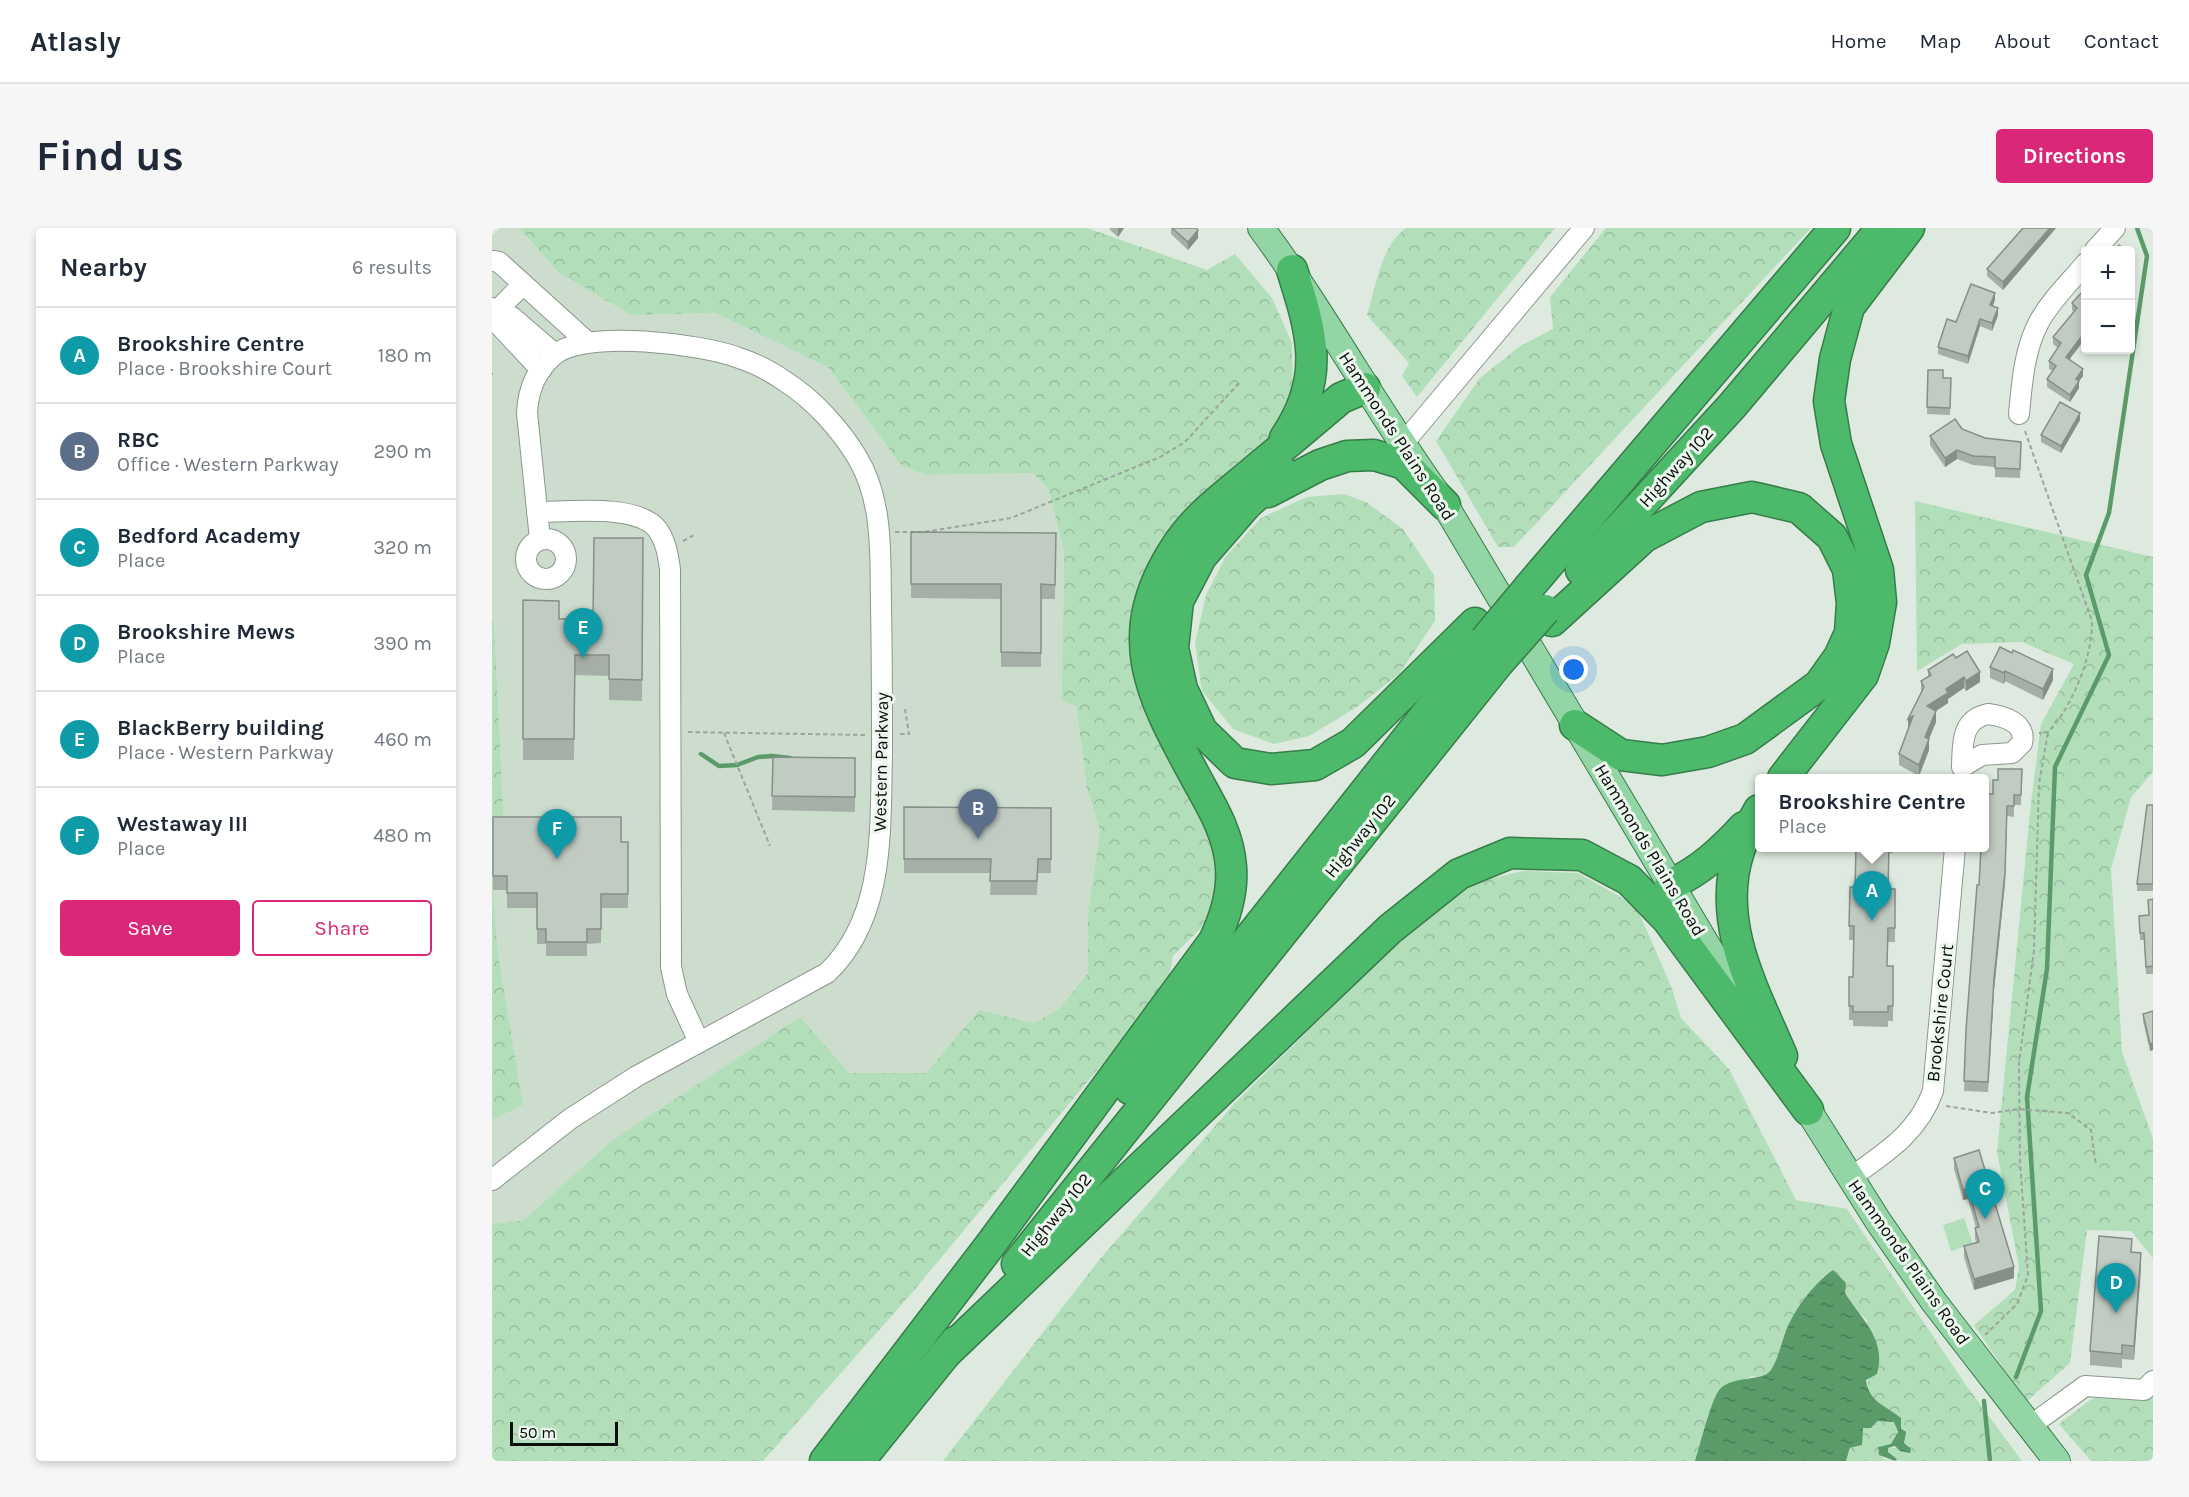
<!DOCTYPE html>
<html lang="en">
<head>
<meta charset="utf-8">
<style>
	body { margin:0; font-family:Karla,sans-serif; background:#f6f6f7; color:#1f2937 }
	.controls { position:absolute; right:18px; top:18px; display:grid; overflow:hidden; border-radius:6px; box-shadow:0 3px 9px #0003 }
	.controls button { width:54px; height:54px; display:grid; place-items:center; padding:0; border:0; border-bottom:2px solid #e0e1e3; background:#fff; color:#1f2937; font:30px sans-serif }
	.scale { position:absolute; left:18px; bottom:15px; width:108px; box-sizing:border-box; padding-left:6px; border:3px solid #0b0e0b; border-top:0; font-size:16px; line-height:21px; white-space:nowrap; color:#0b0e0b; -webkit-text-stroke:4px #ecf7ed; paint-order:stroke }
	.you { position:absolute; left:1082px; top:442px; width:21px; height:21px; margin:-15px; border:4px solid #fff; border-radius:50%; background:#1a73e8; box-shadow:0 0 0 9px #1a73e833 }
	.badge { display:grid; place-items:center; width:39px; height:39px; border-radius:50%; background:#db2777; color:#fff; font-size:20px; font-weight:700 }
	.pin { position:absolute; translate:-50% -50px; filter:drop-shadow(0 2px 3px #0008) }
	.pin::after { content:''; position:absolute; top:32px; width:21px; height:18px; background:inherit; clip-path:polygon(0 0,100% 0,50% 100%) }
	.popup { position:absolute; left:1263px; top:546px; width:234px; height:78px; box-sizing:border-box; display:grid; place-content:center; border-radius:6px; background:#fff; filter:drop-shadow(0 2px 4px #0005); font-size:20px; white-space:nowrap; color:#747a83 }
	.popup b { font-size:22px; color:#1f2937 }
	.popup::after { content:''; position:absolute; left:50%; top:100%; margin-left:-12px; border:12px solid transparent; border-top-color:#fff }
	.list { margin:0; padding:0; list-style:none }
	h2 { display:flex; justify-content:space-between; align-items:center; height:78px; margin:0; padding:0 24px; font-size:26px }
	h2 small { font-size:20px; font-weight:400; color:#747a83 }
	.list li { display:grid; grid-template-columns:39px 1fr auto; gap:18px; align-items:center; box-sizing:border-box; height:96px; padding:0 24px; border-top:2px solid #e0e1e3 }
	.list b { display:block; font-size:22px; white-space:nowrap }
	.list p { margin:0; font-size:20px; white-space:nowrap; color:#747a83 }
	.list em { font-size:20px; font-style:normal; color:#747a83 }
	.actions { display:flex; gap:12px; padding:18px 24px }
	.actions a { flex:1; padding:14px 0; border:2px solid #db2777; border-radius:6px; text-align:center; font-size:21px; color:#db2777 }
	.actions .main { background:#db2777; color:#fff }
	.map { position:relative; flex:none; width:1661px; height:1233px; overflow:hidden; border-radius:6px }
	header { display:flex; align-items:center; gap:36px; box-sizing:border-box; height:84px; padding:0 30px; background:#fff; border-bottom:2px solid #e0e1e3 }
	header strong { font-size:28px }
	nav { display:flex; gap:33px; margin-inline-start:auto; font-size:21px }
	.intro { display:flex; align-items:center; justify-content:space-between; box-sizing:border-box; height:144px; padding:0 36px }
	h1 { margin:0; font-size:42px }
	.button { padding:15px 27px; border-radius:6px; background:#db2777; color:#fff; font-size:21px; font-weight:700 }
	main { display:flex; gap:36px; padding:0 36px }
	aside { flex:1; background:#fff; border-radius:6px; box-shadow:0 3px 9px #0003 }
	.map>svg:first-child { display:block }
</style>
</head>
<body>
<header>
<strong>Atlasly</strong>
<nav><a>Home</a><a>Map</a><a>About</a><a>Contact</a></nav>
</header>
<div class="intro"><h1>Find us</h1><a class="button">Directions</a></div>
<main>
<aside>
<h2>Nearby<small>6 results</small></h2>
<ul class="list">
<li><span class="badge" style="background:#0f9aa8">A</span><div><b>Brookshire Centre</b><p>Place · Brookshire Court</p></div><em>180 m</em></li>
<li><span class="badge" style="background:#5c6f8a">B</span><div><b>RBC</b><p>Office · Western Parkway</p></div><em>290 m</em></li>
<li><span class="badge" style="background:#0f9aa8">C</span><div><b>Bedford Academy</b><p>Place</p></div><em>320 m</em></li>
<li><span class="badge" style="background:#0f9aa8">D</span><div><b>Brookshire Mews</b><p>Place</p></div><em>390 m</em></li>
<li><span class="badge" style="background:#0f9aa8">E</span><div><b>BlackBerry building</b><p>Place · Western Parkway</p></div><em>460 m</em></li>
<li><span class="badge" style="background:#0f9aa8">F</span><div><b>Westaway III</b><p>Place</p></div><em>480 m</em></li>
</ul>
<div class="actions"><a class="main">Save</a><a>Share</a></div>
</aside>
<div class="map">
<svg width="1661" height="1233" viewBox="0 0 1661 1233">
	<defs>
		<pattern id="forest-crowns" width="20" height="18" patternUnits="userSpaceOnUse" patternTransform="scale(1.5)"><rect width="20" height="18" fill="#b2deba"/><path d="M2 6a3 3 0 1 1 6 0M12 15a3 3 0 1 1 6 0" fill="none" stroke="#98bd9f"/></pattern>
		<pattern id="water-ripples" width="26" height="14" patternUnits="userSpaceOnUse" patternTransform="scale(1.5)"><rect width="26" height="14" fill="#5a9b69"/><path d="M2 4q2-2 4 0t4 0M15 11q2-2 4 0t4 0" fill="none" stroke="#497d55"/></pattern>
	</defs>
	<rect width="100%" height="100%" fill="#deeae0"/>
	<path fill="#ccddce" d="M9,0H27L67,45L139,87L223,85L336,139L410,238L436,247L541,245L557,262L572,324L571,387L595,560L608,602L596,686V745L567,781L542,795L487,782L434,845H357L118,914L32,992L0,996V892L31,877L6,726L1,662L12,597L2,393H0V7Z"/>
	<path fill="#b2deba" d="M1472,990L1481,1016L1459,1023L1451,997Z"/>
	<g fill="url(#forest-crowns)">
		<path d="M27,0H595L715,42L743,26L780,70L800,115L801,172L645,441L662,504L700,568L731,634L721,688L681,728L676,757L419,1066L271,1233H0V996L32,992L118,914L308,789L357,845H434L487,782L542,795L567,781L596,745V686L608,602L595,560L584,478L570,473L572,324L557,262L541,245L436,247L410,238L336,139L223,85L139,87L67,45Z"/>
		<path d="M914,0H1063L925,169L910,148L917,135L875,87C884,58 889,18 914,0Z"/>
		<path d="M1114,0H1319L1022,319H1006L944,213L988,150L1028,118L1061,101L1058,69Z"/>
		<path d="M852,266L874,274L911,301L942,347L943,393L907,446L865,479L817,508L782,516L741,501L710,463L703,415L714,367L734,328L769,290L815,269Z"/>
		<path d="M1423,273L1661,329V544L1639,569L1619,641L1630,824L1661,911V1030L1639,1003L1595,1002L1578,1135L1534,1174L1482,1097L1523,1062L1527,1039L1505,924L1538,584L1549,496L1582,436L1530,414L1470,416L1425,443Z"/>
		<path d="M0,393H2L12,597L1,662L6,726L31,877L0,892Z"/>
		<path d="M1031,643L1086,645L1144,678L1179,758L1189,790L1237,841L1304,972L1355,981L1476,1160L1530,1233H1403L1405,1231L1396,1224V1220H1406L1412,1215L1408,1196L1401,1184L1387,1177L1376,1165L1375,1092L1362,1080L1353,1064L1332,1048C1317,1064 1301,1085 1292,1106C1288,1119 1287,1135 1277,1145C1272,1150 1266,1149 1259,1148L1219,1179L1214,1204L1203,1233H451L608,1031L743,875L919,701L976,656Z"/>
		<path d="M1624,1162L1650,1165L1661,1169V1233H1599L1567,1196L1598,1172Z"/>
		<path d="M1382,1193L1403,1194L1406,1207L1399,1216L1386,1219V1224L1392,1231L1402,1233H1354L1359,1220L1370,1217V1200L1381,1198Z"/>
	</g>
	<path fill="url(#water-ripples)" d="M1341,1042L1354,1055L1353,1065C1369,1091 1395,1111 1385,1146L1374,1152C1377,1174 1393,1177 1409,1190V1201L1414,1204L1412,1215L1419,1221L1418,1225L1408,1223L1403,1218L1396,1220V1224L1405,1231L1403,1233L1387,1227L1386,1219L1399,1216L1406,1204L1402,1194L1385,1193L1379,1200H1371L1370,1217L1358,1220L1354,1233H1203C1208,1218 1220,1167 1229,1160C1243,1147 1271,1154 1279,1142C1286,1131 1288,1120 1292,1108C1300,1084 1321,1056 1341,1042Z"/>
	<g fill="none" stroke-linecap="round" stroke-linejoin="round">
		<g stroke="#5a9b69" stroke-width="4.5">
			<path d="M209,526L227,538L245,537L266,529L280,528L298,530"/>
			<path d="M1524,1149L1549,1083L1535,869L1555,741L1563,539L1617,427L1594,347L1617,285L1655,28L1645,0"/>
			<path d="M1492,1173L1498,1233"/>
		</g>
		<g stroke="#8c968d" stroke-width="22">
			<g id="minor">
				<path d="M1603,22L1623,0"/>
				<path d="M0,33L7,34L94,113"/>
				<path d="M0,80L20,89L63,126"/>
				<path d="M4,84L8,98L49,142"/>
				<path d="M4,84L31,56"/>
				<path d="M1527,186C1530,155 1532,122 1547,94C1559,72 1578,54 1594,35"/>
				<path d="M909,218L1092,0"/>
				<path d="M45,284C75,284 146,275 166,302C174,314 176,327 178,341L179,739L185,766L207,814"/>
				<circle cx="54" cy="331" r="20"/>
				<path d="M1496,486C1512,488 1535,495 1530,515L1520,525L1490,527L1470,539C1471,517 1468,492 1496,486Z"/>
				<path d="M1358,950C1393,925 1426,905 1441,863L1463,620"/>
				<path d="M0,952L78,891L145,848L335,745C394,689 388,600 390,525C390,476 390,427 389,378C388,329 392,273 365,229C348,201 322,172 294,154C281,145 263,135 247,130C211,116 93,101 62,127C44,142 36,163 35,185L48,311"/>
				<path d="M1538,1198L1593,1158L1652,1162L1661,1153"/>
			</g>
		</g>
		<g stroke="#367d49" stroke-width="28">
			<g id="major">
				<path d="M769,0C835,89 887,187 953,277L1241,761"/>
				<path d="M1306,866L1386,993L1442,1074L1565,1233"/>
			</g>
		</g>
		<g stroke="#367d49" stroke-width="33">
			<g id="highway">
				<path d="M793,210C834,150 820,105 800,42"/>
				<path d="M791,244L755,276L709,329L686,373L681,420L690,461L710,503L743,535L779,541L823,537L861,515L983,395"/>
				<path d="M776,264L828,237L855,228L882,227L912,236L953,277"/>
				<path d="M1089,342L1240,178L1390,0"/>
				<path d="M1038,358L1343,0"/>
				<path d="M1060,393L1152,309L1209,279L1260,269L1307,280L1340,309L1356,341L1360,375L1358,405L1347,429L1327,457L1253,511L1216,524L1170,532L1129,527L1083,497"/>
				<path d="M1291,550L1371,447L1382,415L1389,374L1386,342L1344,216L1337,173L1343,131L1357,79L1417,0"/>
				<path d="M1267,582C1260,595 1251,609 1247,623C1223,695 1263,764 1290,828"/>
				<path d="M1178,657C1209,642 1229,624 1252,599"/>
				<path d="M638,861L993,412"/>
				<path d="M525,1036L1007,434"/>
				<path d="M451,1128L898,701L967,646L1018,625L1090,627L1137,652L1175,691L1316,882"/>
				<path d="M333,1233L499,1016L722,713C733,690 741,664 739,639C737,609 723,584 709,559C663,474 623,412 684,319C704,288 734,267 762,243C791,219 820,195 849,170L873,160"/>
				<path d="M367,1233L463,1114"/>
			</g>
		</g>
		<g stroke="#9ca59d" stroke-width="2" stroke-dasharray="4.5 3" stroke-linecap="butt">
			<path d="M0,146H1"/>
			<path d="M1533,203L1600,393C1601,427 1580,480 1556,504L1547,505"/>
			<path d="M403,304H432L519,290L668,229L693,214L747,155"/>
			<path d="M191,313L204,306"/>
			<path d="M196,504L373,507"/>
			<path d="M232,505L278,618"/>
			<path d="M408,506H417L413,481"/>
			<path d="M1454,878L1500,885L1526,881L1576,885L1599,902L1604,938"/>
			<path d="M1493,1107L1525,1076L1536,1047L1528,933L1527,835L1542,722L1547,556L1556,504"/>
		</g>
		<use href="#minor" stroke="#fff" stroke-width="20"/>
		<use href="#major" stroke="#94d5a6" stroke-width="26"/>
		<use href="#highway" stroke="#4db96b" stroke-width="30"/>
		<g stroke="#367d49" stroke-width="33" stroke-linecap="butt">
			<g id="highway-bridge">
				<path d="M993,412L1038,358"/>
				<path d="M1007,434L1053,382"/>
			</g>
		</g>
		<use href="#highway-bridge" stroke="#4db96b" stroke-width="30"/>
	</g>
	<g fill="#a5afa7">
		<path d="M618,0H632L626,9L618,2Z"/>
		<path d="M679,0H704L706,10L696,22L679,6Z"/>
		<path d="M1531,0H1564L1511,62L1495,48V41Z"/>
		<path d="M1593,61L1577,131L1591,148L1587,153V160L1578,174L1555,159V151L1561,143L1557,141V133L1566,120L1561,116V109L1582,84L1580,82V75Z"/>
		<path d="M1503,72L1501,78L1506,87L1500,103L1488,98L1476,136L1446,126V119L1464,94Z"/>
		<path d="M1436,142L1451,150H1459L1458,187L1435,186Z"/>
		<path d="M1588,192L1569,225L1549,214V207Z"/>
		<path d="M1470,201L1493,210L1529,214L1528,250L1503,249V239L1481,237L1465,231L1453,239L1438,217V208Z"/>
		<path d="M419,304L564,305L563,371H549V439H509V371L419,370Z"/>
		<path d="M151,310L150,473L117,472V448L83,447L82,532H31V372L67,391H101Z"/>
		<path d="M1520,425L1561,452L1551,472L1513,453L1512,456L1498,450V439Z"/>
		<path d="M1464,430L1488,454L1474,463L1472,460L1456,471V475L1444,483V494L1437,511V522L1427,548L1407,537V526L1429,465V453L1436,449V442Z"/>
		<path d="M281,529L363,530V584L280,582Z"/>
		<path d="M1530,541L1529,577H1522V589L1515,588L1513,655L1502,762L1496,864L1472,863L1474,802L1494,578L1501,566Z"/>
		<path d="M1661,577V663H1645V656Z"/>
		<path d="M412,579L559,580V645H546L545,667H498L499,645H412Z"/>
		<path d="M1,589L129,614H136V680H109V715L95,716V728H54V716H45V680H15V662H1Z"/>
		<path d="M1359,620H1401V625H1397L1396,661H1403V714H1396L1395,738H1401V793H1396V799L1361,798V792H1357V778L1361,749L1362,712H1357L1358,659H1363L1364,622H1359Z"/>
		<path d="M1661,671V746H1654L1652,712H1648L1647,688L1657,687Z"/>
		<path d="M1661,783L1658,823L1651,793V786Z"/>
		<path d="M1462,930L1522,1050L1482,1062L1472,1029V1018L1484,1014L1483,1011V1000H1484L1476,971L1471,972L1462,941Z"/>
		<path d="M1640,1024L1649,1039L1642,1132L1630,1131V1140L1598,1137V1123Z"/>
	</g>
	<g fill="#868e88">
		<path d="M627,0H632L626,9V1Z"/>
		<path d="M1558,0H1564L1511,62V54Z"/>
		<path d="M706,2V10L696,22V14Z"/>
		<path d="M1641,33V40L1638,43V36Z"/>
		<path d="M1503,65V72L1498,84V77Z"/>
		<path d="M1506,80V87L1500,103V95Z"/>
		<path d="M1488,91V98L1476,136V128Z"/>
		<path d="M1593,97V111L1574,136V129L1591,100Z"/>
		<path d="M1591,141V148L1587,153V160L1578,174V167L1584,151Z"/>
		<path d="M1588,185V192L1569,225V218Z"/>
		<path d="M1465,222V231L1453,239V230Z"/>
		<path d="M1561,441V452L1551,472V461Z"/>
		<path d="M1513,443V453L1512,456V445Z"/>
		<path d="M1488,444V454L1474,463V453Z"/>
		<path d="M1472,449V460L1456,471V475L1444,483V494L1433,520L1435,478L1454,461Z"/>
		<path d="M1421,488L1416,502V491Z"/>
		<path d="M1437,511V522L1427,548V537Z"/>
		<path d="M1515,588L1513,655L1502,762L1496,864L1502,751Z"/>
		<path d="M1661,815V822L1658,823V816Z"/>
		<path d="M1476,960V971L1471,972V962Z"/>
		<path d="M1649,1025V1039L1642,1132V1118Z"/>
		<path d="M1522,1039V1050L1482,1062V1051Z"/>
	</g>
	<g fill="#c0cbc2" stroke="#868e88" stroke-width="1.5">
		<path d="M680,0H704L706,2L696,14Z"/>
		<path d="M1531,0H1558L1511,54L1495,41Z"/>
		<path d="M1627,17L1634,22H1623Z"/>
		<path d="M1479,56L1503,65L1498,77L1506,80L1500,95L1488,91L1476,128L1446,119L1455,91L1464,94Z"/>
		<path d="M1593,61V97L1591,100L1593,103V104L1574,129L1591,141L1584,151L1587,153L1578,167L1555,151L1564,138L1557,133L1569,115L1561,109L1585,80L1580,75Z"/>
		<path d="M1436,142H1451V150H1459L1458,180L1435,179Z"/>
		<path d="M1568,174L1588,185L1569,218L1549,207Z"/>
		<path d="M1463,191L1470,201L1493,210L1529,214L1528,241L1503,240V229L1481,228L1465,222L1453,230L1438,208Z"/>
		<path d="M419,304L564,305L563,357L549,356V425L509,424V356H419Z"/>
		<path d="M102,310H151L150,452L117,451V427H83L82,511H31V372L67,373V391H101Z"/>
		<path d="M1508,419L1520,425L1521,422L1561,441L1551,461L1513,443L1512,445L1498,439Z"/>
		<path d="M1475,423L1488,444L1474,453L1472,449L1454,461L1456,465L1435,478L1444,483L1433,509L1437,511L1427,537L1407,526L1421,488L1416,491L1432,459L1429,453L1439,447L1436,442L1461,426L1464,430Z"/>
		<path d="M281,529L363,530V569L280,568Z"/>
		<path d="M1506,541H1530L1529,567H1522V578H1515L1513,645L1502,751L1496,854L1472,853L1474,802L1485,657H1487L1489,620H1492V578H1494V566H1501V552H1506Z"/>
		<path d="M1655,577H1661V656H1645Z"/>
		<path d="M412,579L559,580V631H546L545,653H498L499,631H412Z"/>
		<path d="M1,589H129V614H136V666H109V701H95V714H54V701H45V665H15V648H1Z"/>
		<path d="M1364,620H1397L1396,661H1403V700H1396L1395,738H1401V778H1396V784H1361V778H1357V749H1361L1362,698H1357L1358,659H1363Z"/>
		<path d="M1661,671V738L1654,739L1652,705H1648L1647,688L1657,687L1656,672Z"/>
		<path d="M1661,783V815L1658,816L1651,786Z"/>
		<path d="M1487,922L1522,1039L1482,1051L1472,1018L1487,1014L1483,1000L1487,999L1476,960L1471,962L1462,930Z"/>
		<path d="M1607,1008L1640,1011L1639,1024L1649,1025L1642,1118L1630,1117V1126L1598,1123Z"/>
	</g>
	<g text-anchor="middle" stroke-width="6" stroke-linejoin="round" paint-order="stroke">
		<g font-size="18" fill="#0b0e0b" stroke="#ecf7ed">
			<text transform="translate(905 208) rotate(57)" y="6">Hammonds Plains Road</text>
			<text transform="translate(1184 239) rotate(-48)" y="6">Highway 102</text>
			<text transform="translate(389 534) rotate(-89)" y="6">Western Parkway</text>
			<text transform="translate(868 608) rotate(-51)" y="6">Highway 102</text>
			<text transform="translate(1158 622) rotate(59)" y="6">Hammonds Plains Road</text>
			<text transform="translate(1448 785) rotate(-84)" y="6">Brookshire Court</text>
			<text transform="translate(564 987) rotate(-51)" y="6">Highway 102</text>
			<text transform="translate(1417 1034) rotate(55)" y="6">Hammonds Plains Road</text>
		</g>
	</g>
</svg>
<div class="controls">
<button>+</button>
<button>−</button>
</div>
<div class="scale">50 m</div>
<div class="you"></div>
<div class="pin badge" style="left:1380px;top:693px;background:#0f9aa8">A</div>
<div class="popup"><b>Brookshire Centre</b>Place</div>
<div class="pin badge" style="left:486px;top:611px;background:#5c6f8a">B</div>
<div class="pin badge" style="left:1493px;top:991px;background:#0f9aa8">C</div>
<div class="pin badge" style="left:1624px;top:1085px;background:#0f9aa8">D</div>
<div class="pin badge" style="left:91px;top:430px;background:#0f9aa8">E</div>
<div class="pin badge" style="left:65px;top:631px;background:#0f9aa8">F</div>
</div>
</main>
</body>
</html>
